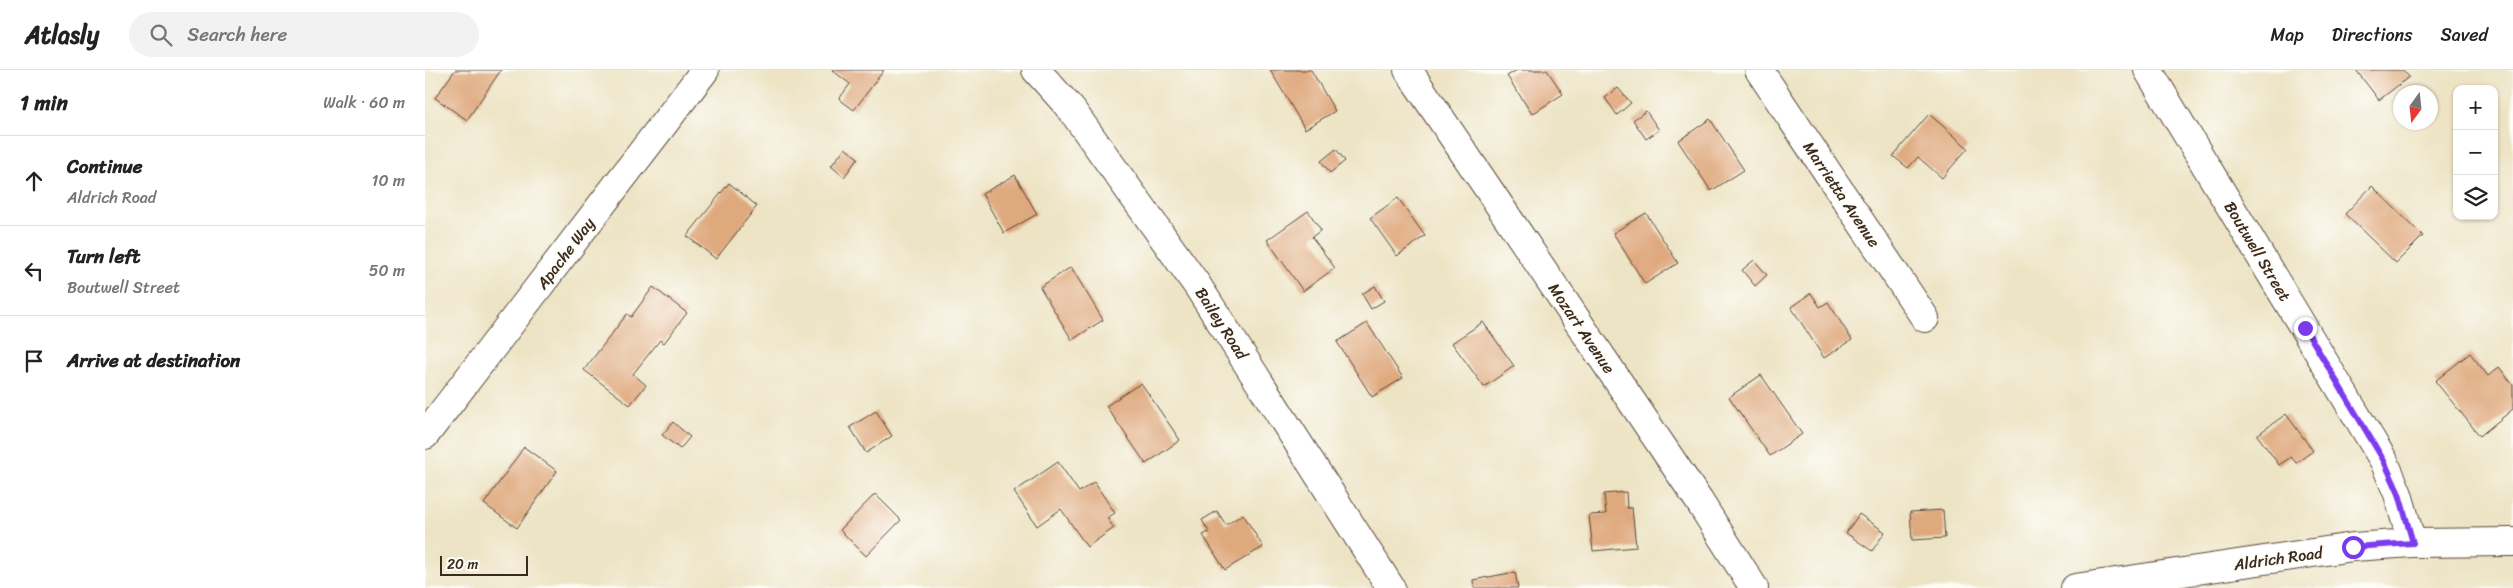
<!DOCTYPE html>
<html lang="en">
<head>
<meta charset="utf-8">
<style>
	body { margin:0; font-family:Sriracha,sans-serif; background:#f2f2f2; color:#222 }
	.controls { position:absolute; right:15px; top:15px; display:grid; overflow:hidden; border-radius:10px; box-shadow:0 1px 4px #0004 }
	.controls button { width:45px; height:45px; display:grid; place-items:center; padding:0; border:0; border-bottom:1px solid #e0e0e0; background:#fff; color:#222; font:25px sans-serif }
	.compass { position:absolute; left:1968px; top:15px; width:45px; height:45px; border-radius:50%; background:#fff; box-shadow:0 1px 4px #0004; rotate:195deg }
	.scale { position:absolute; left:15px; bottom:12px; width:88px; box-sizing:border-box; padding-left:5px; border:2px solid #3b2a1e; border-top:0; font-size:14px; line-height:18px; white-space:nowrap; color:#3b2a1e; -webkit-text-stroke:4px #fdfcf7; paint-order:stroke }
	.stop { position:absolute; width:15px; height:15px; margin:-11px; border:4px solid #7c3aed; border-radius:50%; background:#fff }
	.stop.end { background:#7c3aed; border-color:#fff; box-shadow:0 1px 5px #0008 }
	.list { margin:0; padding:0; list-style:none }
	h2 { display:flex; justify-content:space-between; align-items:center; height:65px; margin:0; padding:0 20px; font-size:21px }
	h2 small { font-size:16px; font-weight:400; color:#767676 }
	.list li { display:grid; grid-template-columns:32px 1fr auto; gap:15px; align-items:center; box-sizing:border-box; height:90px; padding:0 20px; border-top:1px solid #e0e0e0 }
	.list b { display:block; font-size:19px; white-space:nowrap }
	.list p { margin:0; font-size:16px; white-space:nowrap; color:#767676 }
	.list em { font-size:16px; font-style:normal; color:#767676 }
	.icon { flex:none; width:28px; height:28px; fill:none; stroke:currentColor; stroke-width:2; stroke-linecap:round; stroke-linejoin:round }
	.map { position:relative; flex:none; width:2088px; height:518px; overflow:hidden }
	header { display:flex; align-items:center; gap:30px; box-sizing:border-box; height:70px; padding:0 25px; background:#fff; border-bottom:1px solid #e0e0e0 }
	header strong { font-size:24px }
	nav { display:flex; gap:28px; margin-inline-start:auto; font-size:18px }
	.search { width:350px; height:45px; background:#f2f2f2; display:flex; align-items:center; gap:12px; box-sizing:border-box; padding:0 18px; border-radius:28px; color:#767676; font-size:19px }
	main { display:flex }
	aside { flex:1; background:#fff }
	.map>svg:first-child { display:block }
</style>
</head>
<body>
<header>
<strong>Atlasly</strong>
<div class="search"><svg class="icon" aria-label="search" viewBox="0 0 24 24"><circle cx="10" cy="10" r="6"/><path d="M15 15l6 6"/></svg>Search here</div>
<nav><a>Map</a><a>Directions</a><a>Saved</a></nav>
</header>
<main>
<aside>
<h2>1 min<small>Walk · 60 m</small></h2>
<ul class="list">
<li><svg class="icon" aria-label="ahead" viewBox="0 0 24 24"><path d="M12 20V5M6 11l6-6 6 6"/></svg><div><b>Continue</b><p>Aldrich Road</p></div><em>10 m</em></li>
<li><svg class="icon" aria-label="left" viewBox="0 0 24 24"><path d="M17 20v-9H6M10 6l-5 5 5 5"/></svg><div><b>Turn left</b><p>Boutwell Street</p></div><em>50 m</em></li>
<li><svg class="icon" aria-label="arrive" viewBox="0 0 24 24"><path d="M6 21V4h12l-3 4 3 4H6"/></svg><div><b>Arrive at destination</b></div></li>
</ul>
</aside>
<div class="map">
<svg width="2088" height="518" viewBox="0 0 2088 518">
	<rect width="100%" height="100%" fill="#fdfcf7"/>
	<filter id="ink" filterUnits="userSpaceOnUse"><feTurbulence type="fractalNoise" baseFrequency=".02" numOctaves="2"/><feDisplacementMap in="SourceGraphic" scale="10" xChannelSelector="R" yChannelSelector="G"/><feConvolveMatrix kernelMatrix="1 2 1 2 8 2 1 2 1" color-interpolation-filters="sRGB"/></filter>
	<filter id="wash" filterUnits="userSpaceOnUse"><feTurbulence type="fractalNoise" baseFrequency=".0096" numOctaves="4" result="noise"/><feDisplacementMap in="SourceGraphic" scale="20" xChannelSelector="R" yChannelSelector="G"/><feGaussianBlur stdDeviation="1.12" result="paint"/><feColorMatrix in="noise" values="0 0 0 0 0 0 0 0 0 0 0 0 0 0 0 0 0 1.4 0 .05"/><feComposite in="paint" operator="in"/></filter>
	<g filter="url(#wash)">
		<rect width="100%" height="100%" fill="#ede4c5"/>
		<g id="blocks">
			<g fill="#dfa97e">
				<path d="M30,0H76L42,50L10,28Z"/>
				<path d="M407,0H459L429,40L414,29L425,14Z"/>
				<path d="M845,0H886L910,41L880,59Z"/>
				<path d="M1092,0H1122L1138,24L1107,44L1082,6Z"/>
				<path d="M1931,0H1978L1984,7L1954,30Z"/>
				<path d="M1193,18L1206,33L1192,45L1180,28Z"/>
				<path d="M1221,41L1234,60L1221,69L1208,50Z"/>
				<path d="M1504,44L1543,78L1517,108L1493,87L1483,98L1468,86Z"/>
				<path d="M1285,49L1319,100L1286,121L1253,71Z"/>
				<path d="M420,78L433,88L419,107L406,96Z"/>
				<path d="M911,79L920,91L905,103L896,91Z"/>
				<path d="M590,105L612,144L579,163L557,124Z"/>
				<path d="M304,113L332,136L291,189L262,166Z"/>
				<path d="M1947,116L1998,166L1971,193L1920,144Z"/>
				<path d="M973,128L1000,166L972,186L945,148Z"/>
				<path d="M883,141L896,160L887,167L910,198L878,221L842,170Z"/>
				<path d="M1221,143L1253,193L1220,214L1188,163Z"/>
				<path d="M1329,190L1342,205L1330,216L1317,200Z"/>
				<path d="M646,197L678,250L647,270L615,217Z"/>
				<path d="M950,216L959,231L946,239L937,224Z"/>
				<path d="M228,217L262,243L239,273L235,270L208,304L221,315L205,335L159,300L202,244L206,247Z"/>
				<path d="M1386,223L1395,237L1403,232L1427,270L1399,288L1366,237Z"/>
				<path d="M1058,252L1089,296L1059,317L1027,273Z"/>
				<path d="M942,253L978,308L947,327L912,272Z"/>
				<path d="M2045,283L2063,306L2074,297L2088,315V339L2055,366L2010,311Z"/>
				<path d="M1336,305L1377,364L1345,386L1304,327Z"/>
				<path d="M716,313L755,370L721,394L681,336Z"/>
				<path d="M451,341L467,366L441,383L425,357Z"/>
				<path d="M1861,344L1888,381L1871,393L1866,387L1854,395L1832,365Z"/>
				<path d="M248,352L265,367L255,379L237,365Z"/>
				<path d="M99,377L132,401L92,458L59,434Z"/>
				<path d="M633,392L654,422L669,412L690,443L682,448L689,458L662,477L636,439L612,456L589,422Z"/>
				<path d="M1201,422L1202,438H1207L1211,477L1168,481L1164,445L1181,444L1179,424Z"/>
				<path d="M450,424L476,450L441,486L415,460Z"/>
				<path d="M1518,440L1520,468L1487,470L1485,442Z"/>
				<path d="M792,441L801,455L818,444L838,477L800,500L778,465L784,462L777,450Z"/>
				<path d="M1434,444L1460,462L1447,481L1421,463Z"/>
				<path d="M1090,502L1093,518H1049L1048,510Z"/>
			</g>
		</g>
	</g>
	<g filter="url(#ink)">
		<use href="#blocks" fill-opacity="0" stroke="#564637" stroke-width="1"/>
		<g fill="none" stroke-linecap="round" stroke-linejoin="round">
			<g stroke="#564637" stroke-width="30">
				<g id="minor">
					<path d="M611,0L646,39L772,215L966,518"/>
					<path d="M983,0L1274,431L1329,518"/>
					<path d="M1334,0L1500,248"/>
					<path d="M1723,0L1959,391L1973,424L1987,473"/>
					<path d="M0,365L280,0"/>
					<path d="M1650,518L1928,477L1987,473L2088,472"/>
				</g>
			</g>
			<use href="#minor" stroke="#fff" stroke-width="28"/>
		</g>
	</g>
	<g fill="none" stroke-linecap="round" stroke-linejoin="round" filter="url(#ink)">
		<path stroke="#7c3aed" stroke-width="6" d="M1880,258L1959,391L1974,424L1988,473L1928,477"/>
	</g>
	<g text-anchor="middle" stroke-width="4" stroke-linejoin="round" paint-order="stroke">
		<g font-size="16" fill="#3b2a1e" stroke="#fdfcf7">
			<text transform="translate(1417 124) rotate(56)" y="6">Marrietta Avenue</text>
			<text transform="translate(1833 181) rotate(59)" y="6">Boutwell Street</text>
			<text transform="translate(140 183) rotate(-53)" y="6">Apache Way</text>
			<text transform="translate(797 253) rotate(57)" y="6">Bailey Road</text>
			<text transform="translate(1157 258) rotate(56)" y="6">Mozart Avenue</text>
			<text transform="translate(1853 488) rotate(-8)" y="6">Aldrich Road</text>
		</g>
	</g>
</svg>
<div class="controls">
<button>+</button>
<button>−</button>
<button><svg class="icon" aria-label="layers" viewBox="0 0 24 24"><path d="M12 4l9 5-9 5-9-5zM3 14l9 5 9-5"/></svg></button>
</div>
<svg class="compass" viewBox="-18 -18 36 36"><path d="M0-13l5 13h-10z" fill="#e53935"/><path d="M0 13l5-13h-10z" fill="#767676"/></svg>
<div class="scale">20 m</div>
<div class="stop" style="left:1928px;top:477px"></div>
<div class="stop end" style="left:1880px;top:258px"></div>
</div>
</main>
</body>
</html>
